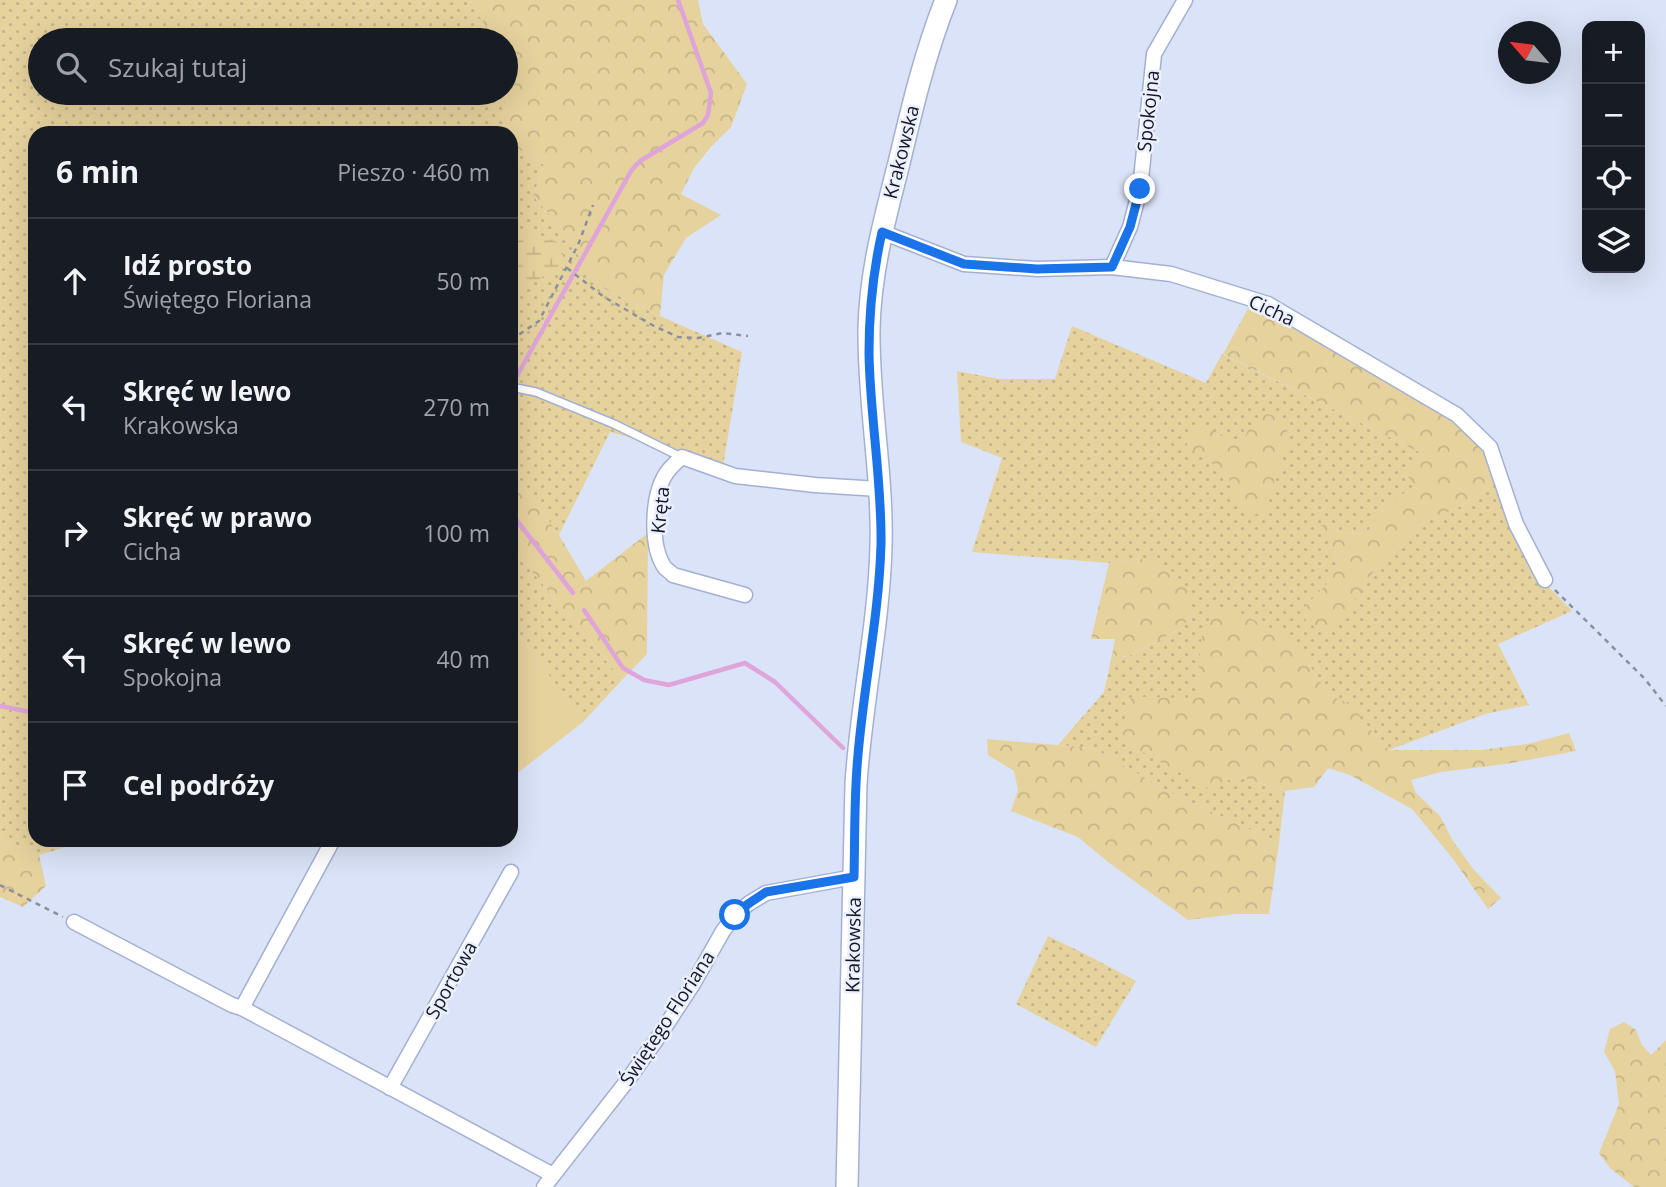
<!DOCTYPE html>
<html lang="pl">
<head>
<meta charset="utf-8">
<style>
	body { margin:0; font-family:"Open Sans",sans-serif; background:#20242c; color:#f1f3f6 }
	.controls { position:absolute; right:21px; top:21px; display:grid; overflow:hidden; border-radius:14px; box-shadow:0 7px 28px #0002 }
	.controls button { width:63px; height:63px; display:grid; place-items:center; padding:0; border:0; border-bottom:2px solid #363941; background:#171b24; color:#f1f3f6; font:35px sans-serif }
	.compass { position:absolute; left:1498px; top:21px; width:63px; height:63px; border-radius:50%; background:#171b24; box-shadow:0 7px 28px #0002; rotate:298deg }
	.stop { position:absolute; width:21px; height:21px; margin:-16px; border:5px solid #1a73e8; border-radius:50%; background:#fff }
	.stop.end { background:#1a73e8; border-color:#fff; box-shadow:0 2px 7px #0008 }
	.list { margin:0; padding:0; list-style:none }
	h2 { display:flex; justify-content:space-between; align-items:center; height:91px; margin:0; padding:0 28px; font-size:30px }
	h2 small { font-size:23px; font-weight:400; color:#9ea1a6 }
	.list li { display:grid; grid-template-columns:46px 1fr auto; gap:21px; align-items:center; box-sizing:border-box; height:126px; padding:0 28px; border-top:2px solid #363941 }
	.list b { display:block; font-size:26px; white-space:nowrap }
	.list p { margin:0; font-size:23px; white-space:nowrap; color:#9ea1a6 }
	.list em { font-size:23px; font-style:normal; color:#9ea1a6 }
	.icon { flex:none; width:38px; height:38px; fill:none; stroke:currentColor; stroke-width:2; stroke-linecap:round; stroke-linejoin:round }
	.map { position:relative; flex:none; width:1666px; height:1187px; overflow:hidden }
	.search { position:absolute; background:#171b24; box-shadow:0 7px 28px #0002; left:28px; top:28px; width:490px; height:77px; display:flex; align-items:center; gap:18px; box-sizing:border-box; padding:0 24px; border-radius:38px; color:#9ea1a6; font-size:26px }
	.panel { position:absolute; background:#171b24; box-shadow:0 7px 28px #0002; left:28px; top:126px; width:490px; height:721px; border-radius:21px }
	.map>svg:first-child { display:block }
</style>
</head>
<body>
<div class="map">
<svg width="1666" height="1187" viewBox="0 0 1666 1187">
	<defs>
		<pattern id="grass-dots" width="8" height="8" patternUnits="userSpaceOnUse" patternTransform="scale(1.75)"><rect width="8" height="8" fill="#e6d29d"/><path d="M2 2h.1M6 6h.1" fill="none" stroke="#c4b487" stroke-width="1.8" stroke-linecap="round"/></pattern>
		<pattern id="forest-crowns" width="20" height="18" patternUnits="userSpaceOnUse" patternTransform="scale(1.75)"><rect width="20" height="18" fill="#e6d29d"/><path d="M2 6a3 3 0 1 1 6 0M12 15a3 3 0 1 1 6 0" fill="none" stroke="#c4b487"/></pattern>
		<pattern id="wetland-marsh" width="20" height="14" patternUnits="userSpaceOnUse" patternTransform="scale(1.75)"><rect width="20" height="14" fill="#e6d29d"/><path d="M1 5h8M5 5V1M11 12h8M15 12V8" fill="none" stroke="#c4b487"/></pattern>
	</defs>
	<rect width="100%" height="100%" fill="#dbe3f8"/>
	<g fill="url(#grass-dots)">
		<path d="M0,0H471C475,15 489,25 492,40H40V93H502L510,133H35V840H90L39,855L0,840Z"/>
		<path d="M511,141L512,145L544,165L533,196L566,233L584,266L603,288L660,316L742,352L723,466L674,450L610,432L559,535L511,467Z"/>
		<path d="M1072,326L1206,383L1222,354L1420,452L1416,485L1384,508L1366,534L1342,533L1327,522L1330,544L1339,563L1332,578L1305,607L1357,597L1367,579L1414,528L1461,506L1483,493L1494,473L1538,576L1572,611L1498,644L1529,705L1485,714L1389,750L1369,728L1353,707L1329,695L1304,657L1198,673L1200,699L1131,697L1120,739L1160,761L1238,776L1285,791L1279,843L1173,794L1093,748L1058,745L1104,692L1112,655L1127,657L1184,627L1141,559L1109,563L972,552L1002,458L961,442L957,371L999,379H1055Z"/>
		<path d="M511,546L622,680L583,722L511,623Z"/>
		<path d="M1048,936L1085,954L1136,981L1096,1047L1016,1004Z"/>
	</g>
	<g fill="url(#forest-crowns)">
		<path d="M471,0H698L703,24L747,84L731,127L710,148L694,168L681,194L721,215L686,238L664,275L660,316L603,288L584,266L566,233L533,196L544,165L512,145L511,133H510L502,93H506V40H492C489,25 475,15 471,0Z"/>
		<path d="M1250,305L1408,389L1468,430L1487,452L1494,473L1483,493L1461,506L1414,528L1367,579L1357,597L1341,617L1322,633L1305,619V607L1332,578L1339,563L1330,544L1318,528L1327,522L1342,533L1366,534L1384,508L1415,485L1404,472L1419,452L1223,354Z"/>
		<path d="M1265,413L1278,417L1290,435L1265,509L1251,517L1233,495L1228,474L1186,447L1196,423L1242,444L1249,428Z"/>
		<path d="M511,467L559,535L586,581L648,533L647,654L622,680L511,546Z"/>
		<path d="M1141,559L1169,568L1185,585L1192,606L1184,627L1127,657L1112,655L1115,639H1091L1109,563Z"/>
		<path d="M1214,610L1237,612L1280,633L1304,657L1329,695L1353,706L1369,728L1389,750H1480L1528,744L1569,733L1576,751L1506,764L1441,772L1411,780L1416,793L1440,816L1453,841L1474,870L1501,898L1488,909L1453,859L1412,809L1350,775L1328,768L1314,787L1285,791L1238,776L1209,789L1119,739L1131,697L1199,698L1198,673L1202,634Z"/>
		<path d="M987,739L1093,748L1173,794L1279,843L1269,914H1236L1188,920L1108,862L1078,837L1011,811L1018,790L1014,771L988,755Z"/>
		<path d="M0,840L39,855L46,886L23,907L0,897Z"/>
		<path d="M1624,1022L1636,1030L1642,1045L1651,1055L1666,1040V1187H1634L1610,1168L1599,1153L1619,1104L1615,1071L1604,1052L1610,1029Z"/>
	</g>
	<path fill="url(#wetland-marsh)" d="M525,229L562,244L564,264C549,270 539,281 524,289C504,283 511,258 511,240Z"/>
	<path fill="#e6d29d" d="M511,623L583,722L511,778Z"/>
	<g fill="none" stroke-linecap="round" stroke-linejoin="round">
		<g stroke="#dfa5da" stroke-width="4.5">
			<path d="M514,381L631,171L640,161L703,123L708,115L711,93L678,0"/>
			<path d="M511,513L573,593"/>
			<path d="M584,610L623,668L644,680L669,685L745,663L775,682L843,748"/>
			<path d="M0,706L35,713"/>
		</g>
		<g stroke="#a4b0d3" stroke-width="10">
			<path id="lane" d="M511,387L536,392L614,424L681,457"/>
		</g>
		<g stroke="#a4b0d3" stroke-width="17">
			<g id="street">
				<path d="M882,232L964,264L1037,269L1112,267L1171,274L1268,304L1457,415L1490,447L1516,524L1545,580"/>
				<path d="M1112,267L1130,227L1140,189L1154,54L1185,0"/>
				<path d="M745,595L673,575C673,574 666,569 665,568C650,547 652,499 664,477C668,469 675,463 682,457L735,476L815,485L879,489"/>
				<path d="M74,922L232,1005L242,1008L553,1175"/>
				<path d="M242,1008L333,840"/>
				<path d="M390,1088L511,872"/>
				<path d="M544,1187L627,1081L659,1036L693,984L723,931L735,915L748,904L766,893L854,877"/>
			</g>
		</g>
		<g stroke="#a4b0d3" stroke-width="24">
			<path id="secondary" d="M847,1187L856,784C861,704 879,626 881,546C883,474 868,402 869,329C870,272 885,218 899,163C912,108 925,53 946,0"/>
		</g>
		<g stroke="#8990a1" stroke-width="2.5" stroke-dasharray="5 5" stroke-linecap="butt">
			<path d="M567,268L604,297L654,326L678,337L698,338L722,333L748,336"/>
			<path d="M511,340L539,321L578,245L593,205"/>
			<path d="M1555,590L1645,679L1666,706"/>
			<path d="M0,885L63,917"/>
		</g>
		<use href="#lane" stroke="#fff" stroke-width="7"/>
		<use href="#street" stroke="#fff" stroke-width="14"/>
		<use href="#secondary" stroke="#fff" stroke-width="21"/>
	</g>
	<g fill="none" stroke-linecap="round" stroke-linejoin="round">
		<path stroke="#1a73e8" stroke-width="9" d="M735,915L748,904L766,892L854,877C855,836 854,796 858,755C864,684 879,615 881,544C882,480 870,417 869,353C869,312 873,272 882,232L964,264L1037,269L1112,267L1130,227L1140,189"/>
	</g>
	<g text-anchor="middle" stroke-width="5" stroke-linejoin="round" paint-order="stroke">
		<g font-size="19" fill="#131824" stroke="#ebf0ff">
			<text transform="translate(1148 111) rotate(-84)" y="7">Spokojna</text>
			<text transform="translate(901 152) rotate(-76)" y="7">Krakowska</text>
			<text transform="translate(1272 310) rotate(25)" y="7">Cicha</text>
			<text transform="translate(660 510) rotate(-84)" y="7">Kręta</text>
			<text transform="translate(853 945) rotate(-89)" y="7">Krakowska</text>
			<text transform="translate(451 980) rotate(-61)" y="7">Sportowa</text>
			<text transform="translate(667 1018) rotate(-57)" y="7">Świętego Floriana</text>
		</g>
	</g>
</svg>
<div class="controls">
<button>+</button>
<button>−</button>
<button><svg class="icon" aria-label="locate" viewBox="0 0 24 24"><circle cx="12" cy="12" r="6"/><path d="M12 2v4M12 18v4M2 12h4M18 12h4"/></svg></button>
<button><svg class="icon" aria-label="layers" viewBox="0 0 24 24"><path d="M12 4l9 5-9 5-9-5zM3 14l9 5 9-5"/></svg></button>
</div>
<svg class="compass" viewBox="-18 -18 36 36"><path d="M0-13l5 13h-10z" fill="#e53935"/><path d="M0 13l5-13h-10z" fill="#9ea1a6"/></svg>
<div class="stop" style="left:735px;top:915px"></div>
<div class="stop end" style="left:1140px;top:189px"></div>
<div class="search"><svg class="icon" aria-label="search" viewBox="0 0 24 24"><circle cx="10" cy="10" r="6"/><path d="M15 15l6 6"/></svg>Szukaj tutaj</div>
<section class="panel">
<h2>6 min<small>Pieszo · 460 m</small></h2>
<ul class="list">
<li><svg class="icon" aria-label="ahead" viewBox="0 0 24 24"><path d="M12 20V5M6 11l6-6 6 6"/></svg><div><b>Idź prosto</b><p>Świętego Floriana</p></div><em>50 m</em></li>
<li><svg class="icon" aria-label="left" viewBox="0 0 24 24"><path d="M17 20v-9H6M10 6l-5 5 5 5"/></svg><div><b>Skręć w lewo</b><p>Krakowska</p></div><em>270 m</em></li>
<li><svg class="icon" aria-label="right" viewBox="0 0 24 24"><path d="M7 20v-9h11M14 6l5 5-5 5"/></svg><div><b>Skręć w prawo</b><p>Cicha</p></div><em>100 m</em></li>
<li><svg class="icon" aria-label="left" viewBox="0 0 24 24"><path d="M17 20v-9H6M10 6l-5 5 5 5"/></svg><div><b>Skręć w lewo</b><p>Spokojna</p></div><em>40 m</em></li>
<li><svg class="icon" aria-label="arrive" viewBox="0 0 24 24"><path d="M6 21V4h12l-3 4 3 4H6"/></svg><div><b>Cel podróży</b></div></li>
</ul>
</section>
</div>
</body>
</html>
